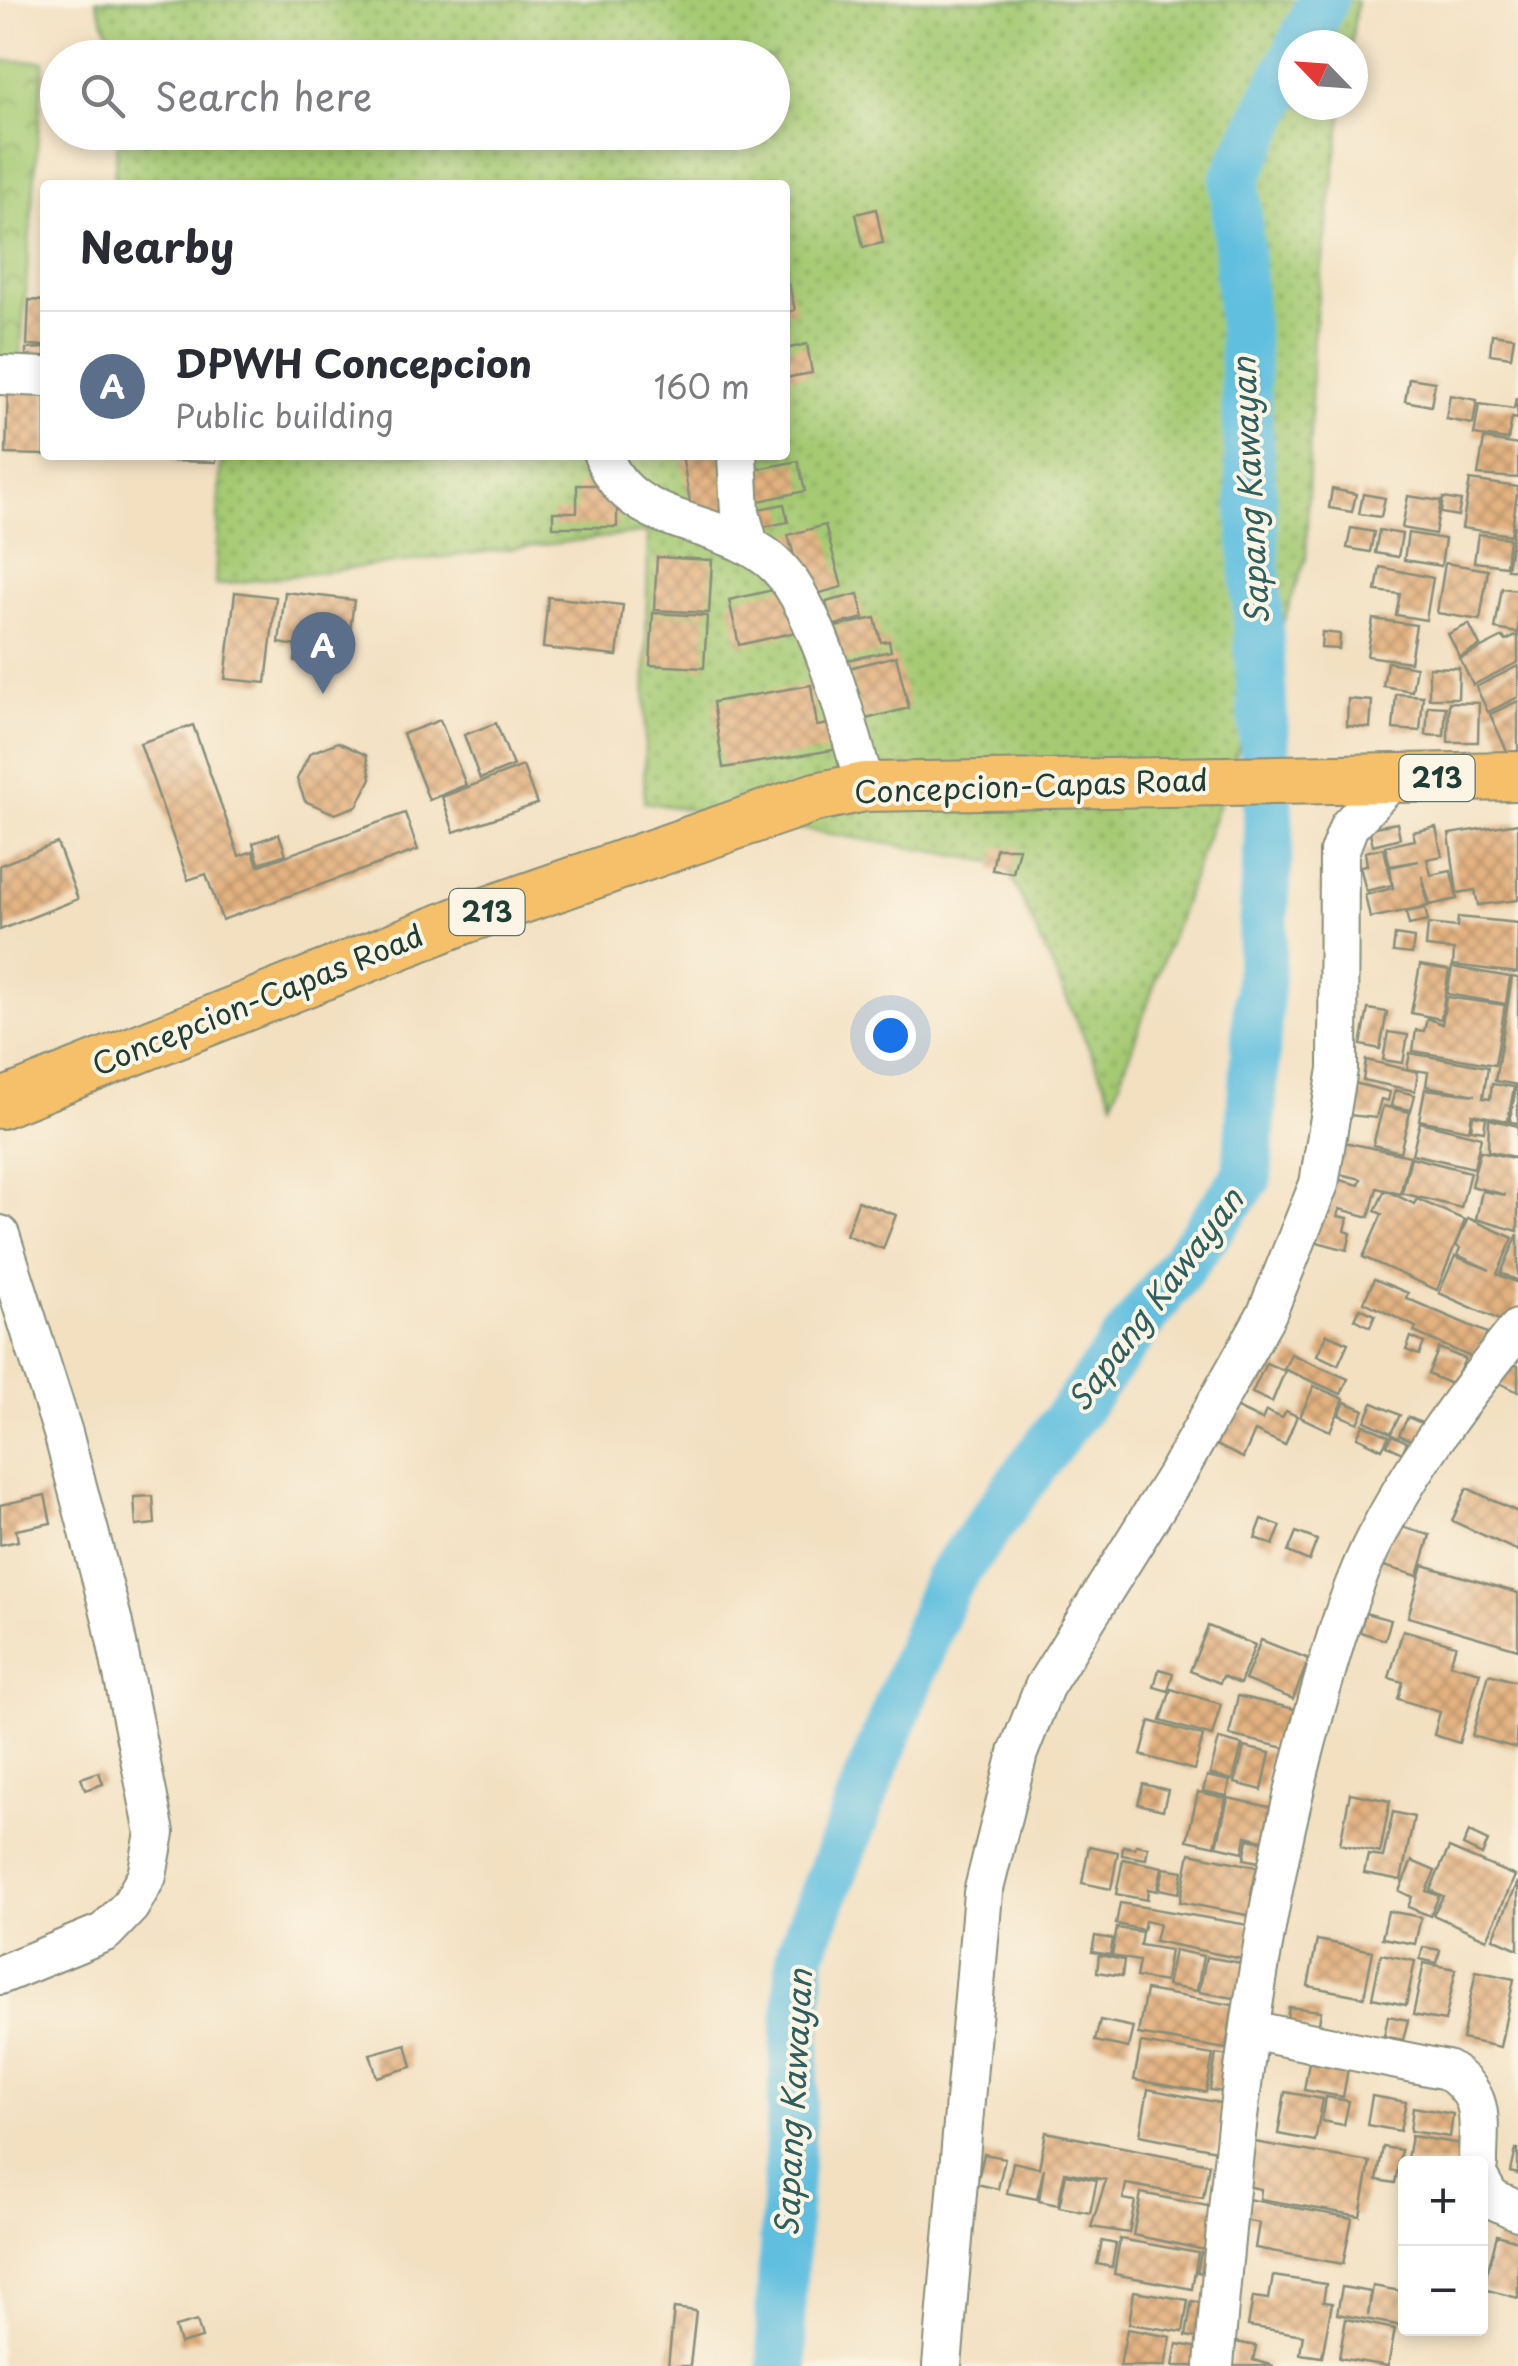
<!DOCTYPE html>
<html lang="en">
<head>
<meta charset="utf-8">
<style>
	body { margin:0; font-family:"Playpen Sans",sans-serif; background:#f2f2f3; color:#2b2b33 }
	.controls { position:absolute; right:30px; bottom:30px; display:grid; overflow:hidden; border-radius:10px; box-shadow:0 5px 15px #0003 }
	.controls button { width:90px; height:90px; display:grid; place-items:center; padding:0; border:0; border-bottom:2px solid #e1e1e2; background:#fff; color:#2b2b33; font:50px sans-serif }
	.compass { position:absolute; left:1278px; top:30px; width:90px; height:90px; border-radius:50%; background:#fff; box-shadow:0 5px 15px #0003; rotate:295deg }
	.you { position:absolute; left:890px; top:1035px; width:35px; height:35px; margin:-25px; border:8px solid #fff; border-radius:50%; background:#1a73e8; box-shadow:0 0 0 15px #1a73e833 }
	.badge { display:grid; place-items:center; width:65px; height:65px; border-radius:50%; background:#c8321e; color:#fff; font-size:32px; font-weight:700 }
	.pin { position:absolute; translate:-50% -82px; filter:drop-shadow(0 2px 5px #0008) }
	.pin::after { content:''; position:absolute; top:52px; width:35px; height:30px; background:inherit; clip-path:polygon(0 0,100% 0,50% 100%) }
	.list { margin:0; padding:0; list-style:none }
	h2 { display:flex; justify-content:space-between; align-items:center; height:130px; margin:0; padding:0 40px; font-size:42px }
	h2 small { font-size:32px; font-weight:400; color:#7c7c81 }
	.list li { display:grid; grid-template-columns:65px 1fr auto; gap:30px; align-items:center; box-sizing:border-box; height:150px; padding:0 40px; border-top:2px solid #e1e1e2 }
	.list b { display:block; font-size:38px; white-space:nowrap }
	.list p { margin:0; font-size:32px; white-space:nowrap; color:#7c7c81 }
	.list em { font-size:32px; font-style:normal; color:#7c7c81 }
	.icon { flex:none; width:55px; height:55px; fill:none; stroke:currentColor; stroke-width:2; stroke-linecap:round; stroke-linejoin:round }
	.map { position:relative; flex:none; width:1518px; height:2366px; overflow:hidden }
	.search { position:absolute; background:#fff; box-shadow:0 5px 15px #0003; left:40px; top:40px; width:750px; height:110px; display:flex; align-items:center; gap:25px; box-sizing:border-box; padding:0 35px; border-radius:55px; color:#7c7c81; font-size:38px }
	.panel { position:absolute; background:#fff; box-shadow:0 5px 15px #0003; left:40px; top:180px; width:750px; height:280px; border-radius:10px }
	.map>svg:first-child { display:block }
</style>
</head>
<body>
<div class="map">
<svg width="1518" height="2366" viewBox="0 0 1518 2366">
	<defs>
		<pattern id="grass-dots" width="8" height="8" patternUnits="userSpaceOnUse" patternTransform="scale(2.5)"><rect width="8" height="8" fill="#a5ca73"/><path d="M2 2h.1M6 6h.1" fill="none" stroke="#86a55f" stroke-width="1.8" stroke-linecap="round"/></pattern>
		<pattern id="park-crowns" width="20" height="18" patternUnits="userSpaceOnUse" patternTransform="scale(2.5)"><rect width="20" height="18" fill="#a5ca73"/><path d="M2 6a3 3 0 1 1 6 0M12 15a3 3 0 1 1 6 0" fill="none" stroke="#86a55f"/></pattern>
		<pattern id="building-cross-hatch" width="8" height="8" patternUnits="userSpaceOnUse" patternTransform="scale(2.5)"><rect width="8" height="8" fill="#e4b280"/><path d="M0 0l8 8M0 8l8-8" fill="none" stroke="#b8926a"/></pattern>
	</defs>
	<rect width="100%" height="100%" fill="#fcf5e5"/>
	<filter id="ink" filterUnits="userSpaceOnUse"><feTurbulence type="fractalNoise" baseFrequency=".01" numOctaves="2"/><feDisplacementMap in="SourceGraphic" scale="20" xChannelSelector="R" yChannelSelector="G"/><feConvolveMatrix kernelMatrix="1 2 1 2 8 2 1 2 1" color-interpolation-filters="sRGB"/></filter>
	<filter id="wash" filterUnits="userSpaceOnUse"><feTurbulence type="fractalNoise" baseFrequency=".0048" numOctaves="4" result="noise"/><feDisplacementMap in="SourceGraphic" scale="40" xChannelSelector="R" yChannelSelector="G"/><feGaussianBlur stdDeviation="2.25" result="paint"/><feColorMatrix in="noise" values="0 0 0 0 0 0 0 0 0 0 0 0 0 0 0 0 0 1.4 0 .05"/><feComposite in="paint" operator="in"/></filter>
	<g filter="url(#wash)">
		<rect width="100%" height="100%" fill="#f2e0c1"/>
		<path fill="url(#grass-dots)" stroke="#628454" stroke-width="2.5" d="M96,0H1357L1351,45H1293V105H1343L1313,337L1306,558L1113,1101L1006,864L644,802L648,532L215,585L221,455H785V185H113L119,133L772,132V58L117,57Z"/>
		<path fill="url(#park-crowns)" stroke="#628454" stroke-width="2.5" d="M0,61H44L20,360L0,359Z"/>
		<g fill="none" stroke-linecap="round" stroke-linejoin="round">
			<g stroke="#60bfdf" stroke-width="50">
				<path d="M1301,45L1323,0"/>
				<path d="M783,2366L780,2316L801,1952L947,1582L1247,1177L1269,835L1235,179L1293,61"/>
			</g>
		</g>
		<g id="blocks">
			<g fill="url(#building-cross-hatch)">
				<path d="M876,209L883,243L863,247L856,214Z"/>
				<path d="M789,285L795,310L785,313V286Z"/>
				<path d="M29,300L45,301V346L27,345Z"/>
				<path d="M1492,334L1514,337L1511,357L1490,354Z"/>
				<path d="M807,344L812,373L785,378V349Z"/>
				<path d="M45,348V367L26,369V349Z"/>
				<path d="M1409,378L1435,382L1431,406L1405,401Z"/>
				<path d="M8,385L45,386V455L6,454Z"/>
				<path d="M1450,395L1477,400L1473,424L1446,419Z"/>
				<path d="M1516,397L1518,419L1512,418L1508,440L1474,435L1479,404L1514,409Z"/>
				<path d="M1484,439L1518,445V478L1478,475Z"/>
				<path d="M174,455H217L216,462L174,461Z"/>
				<path d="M682,455H720L729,513L693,520Z"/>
				<path d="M798,461L805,491L759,501L753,470Z"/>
				<path d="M1470,480L1518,487L1511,535L1462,528Z"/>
				<path d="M577,485H617V527H553V512H577Z"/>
				<path d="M1332,489L1356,494L1352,512L1329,508Z"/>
				<path d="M1363,494L1385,498L1381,517L1359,514Z"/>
				<path d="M1408,496L1441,501L1435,534L1402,528Z"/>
				<path d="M1443,498L1461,501L1458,516L1441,513Z"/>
				<path d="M784,504L788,522L763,527L759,509Z"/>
				<path d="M825,525L842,587L806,597L788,535Z"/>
				<path d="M1514,526L1518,527V570L1507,569Z"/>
				<path d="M1351,528L1374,532L1370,552L1347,548Z"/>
				<path d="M1379,530L1402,534L1398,557L1375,553Z"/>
				<path d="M1408,533L1445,539L1441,566L1404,560Z"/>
				<path d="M1478,534L1509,538L1506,566L1474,562Z"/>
				<path d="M657,557L712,560L709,613L654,610Z"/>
				<path d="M1445,563L1488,570L1480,620L1437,613Z"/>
				<path d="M1380,567L1433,578L1426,620L1396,615L1400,594L1376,591Z"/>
				<path d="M790,586L800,631L739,645L729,600Z"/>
				<path d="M1502,588L1518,590V633L1495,629Z"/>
				<path d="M235,592L276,597L266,683L225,679Z"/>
				<path d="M285,592L354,600L348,647L320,643L318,664L295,661L297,646L279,643Z"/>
				<path d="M858,594L864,618L831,626L826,602Z"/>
				<path d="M548,597L623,605L617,656L543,648Z"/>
				<path d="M653,613L707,616L704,668L650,665Z"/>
				<path d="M875,618L881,642L889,641L891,651L842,661L835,627Z"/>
				<path d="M1373,619L1416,625L1410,662L1367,656Z"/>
				<path d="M1469,624L1480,646L1460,657L1448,634Z"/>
				<path d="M1322,632L1340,634L1339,649L1321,648Z"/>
				<path d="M1518,635V662L1473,685L1460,659L1503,637L1506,641Z"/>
				<path d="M896,656L909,708L862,720L849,668Z"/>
				<path d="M1387,662L1416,667L1412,691L1383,686Z"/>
				<path d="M1518,666V697L1488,712L1476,687Z"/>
				<path d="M1429,667L1459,668L1458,698H1429Z"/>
				<path d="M811,685L817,726L840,722L845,748L723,768L713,702Z"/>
				<path d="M1396,694L1423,696L1420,731L1393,729Z"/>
				<path d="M1348,699L1372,701L1370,728L1347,726Z"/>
				<path d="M1518,701V775L1490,714Z"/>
				<path d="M1449,702L1479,703L1478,742H1448Z"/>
				<path d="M1428,706L1446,707L1444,736L1426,735Z"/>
				<path d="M440,720L466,785L429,800L403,734Z"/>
				<path d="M496,723L513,766L480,779L464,735Z"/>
				<path d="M193,725L239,856L253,851L258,866L405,813L418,850L222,920L206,874L188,880L140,743Z"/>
				<path d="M338,742L366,755L371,778L357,806L335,814L305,801L297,779L310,753Z"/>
				<path d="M523,766L537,804L454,832L442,797Z"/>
				<path d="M1397,823L1400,838L1373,845L1369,828Z"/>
				<path d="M1518,823V900L1478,905L1475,890L1457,893L1449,834Z"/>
				<path d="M1436,827L1442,856L1427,859L1431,875L1451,871L1457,899L1430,905L1422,876L1428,906L1370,918L1365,895L1393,888L1390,867L1419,861L1390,866L1385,846L1415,840L1413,832Z"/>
				<path d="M279,834L286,854L259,863L253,843Z"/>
				<path d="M57,843L78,899L0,930V865Z"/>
				<path d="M996,848H1019L1013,873L992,870Z"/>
				<path d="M1384,848L1392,885L1366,891L1360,866L1367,865L1365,852Z"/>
				<path d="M1425,908L1428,921L1409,925L1406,912Z"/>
				<path d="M1458,917L1518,923L1517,973L1453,965L1454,950L1426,947L1428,924L1457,927Z"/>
				<path d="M1395,935L1414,938L1412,954L1393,952Z"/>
				<path d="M1420,965L1449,970L1441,1019L1411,1013Z"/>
				<path d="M1452,967L1510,977L1506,1004L1447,994Z"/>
				<path d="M1512,977L1518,978V1085L1495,1081Z"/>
				<path d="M1446,997L1505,1005L1495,1065L1413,1051L1416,1030L1424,1031L1427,1018L1442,1024Z"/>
				<path d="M1368,1009L1387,1012L1380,1049L1361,1045Z"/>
				<path d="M1388,1032L1408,1035L1403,1063L1383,1060Z"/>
				<path d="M1410,1053L1488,1067L1483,1098L1490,1099L1492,1084L1514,1087L1508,1121L1472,1114L1469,1130L1419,1120L1425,1089L1476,1095L1426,1086L1428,1072L1407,1069Z"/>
				<path d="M1366,1060L1418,1072L1415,1091L1363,1080Z"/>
				<path d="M1354,1083L1390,1092L1388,1101L1381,1099L1376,1118L1348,1115Z"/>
				<path d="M1516,1086H1518V1123L1510,1122Z"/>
				<path d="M1395,1090L1415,1095L1411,1110L1391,1106Z"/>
				<path d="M1383,1106L1410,1112L1400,1152L1373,1145Z"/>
				<path d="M1473,1115L1486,1117L1484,1131L1471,1129Z"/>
				<path d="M1489,1119L1518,1126V1158L1488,1151Z"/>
				<path d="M1420,1122L1481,1137L1474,1168L1412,1154Z"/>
				<path d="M1339,1141L1410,1156L1400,1194L1377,1188L1369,1217L1340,1209L1338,1216L1348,1218L1345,1231L1351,1233L1347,1250L1313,1241L1333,1178L1359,1185L1361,1179L1331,1172Z"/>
				<path d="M1480,1151L1518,1159V1231L1476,1219L1482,1191L1506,1195L1471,1186Z"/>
				<path d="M1411,1157L1470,1172L1461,1208L1402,1193Z"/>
				<path d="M1385,1190L1414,1204L1417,1199L1465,1220L1437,1290L1363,1257L1382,1214L1375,1211Z"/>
				<path d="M858,1201L896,1215L883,1249L846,1235Z"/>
				<path d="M1468,1218L1513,1238L1497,1274L1518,1283L1515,1327L1439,1293L1455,1256L1490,1270L1457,1255L1460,1248L1456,1246Z"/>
				<path d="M1518,1234V1281L1501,1273Z"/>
				<path d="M1374,1279L1408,1293L1406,1298L1487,1333L1475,1359L1414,1332L1416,1327L1364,1302Z"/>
				<path d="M1360,1308L1375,1315L1370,1327L1355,1319Z"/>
				<path d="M1327,1334L1348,1343L1338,1365L1317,1355Z"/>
				<path d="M1411,1337L1424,1343L1419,1355L1406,1350Z"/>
				<path d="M1439,1348L1465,1359L1453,1385L1428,1374Z"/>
				<path d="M1291,1354L1348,1379L1341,1394L1284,1369Z"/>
				<path d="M1508,1362L1518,1366V1392L1499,1383Z"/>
				<path d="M1266,1363L1285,1371L1272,1402L1252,1393Z"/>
				<path d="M1314,1386L1344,1399L1330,1431L1300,1417Z"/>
				<path d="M1345,1402L1364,1410L1358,1423L1339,1415Z"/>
				<path d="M1373,1403L1400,1415L1391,1433L1365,1421Z"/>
				<path d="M1233,1406L1262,1420L1266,1411L1282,1418L1286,1411L1297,1416L1285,1445L1255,1431L1243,1458L1216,1445Z"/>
				<path d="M1408,1417L1428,1426L1420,1444L1399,1435Z"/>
				<path d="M1363,1424L1389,1436L1382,1449L1357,1437Z"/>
				<path d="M1392,1435L1407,1442L1402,1453L1387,1445Z"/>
				<path d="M1467,1488L1518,1512V1551L1452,1521Z"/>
				<path d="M45,1495L51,1523L16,1530L18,1541L0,1545V1505Z"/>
				<path d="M153,1496L155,1524L136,1526L134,1497Z"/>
				<path d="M1262,1519L1281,1526L1273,1545L1255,1538Z"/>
				<path d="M1392,1524L1430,1535L1418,1576L1380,1565Z"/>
				<path d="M1296,1532L1317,1540L1309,1561L1288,1552Z"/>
				<path d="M1423,1565L1518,1593V1649L1408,1617Z"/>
				<path d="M1365,1613L1391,1620L1385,1640L1360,1632Z"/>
				<path d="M1208,1626L1255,1645L1240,1684L1223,1676L1220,1683L1190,1671Z"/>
				<path d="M1403,1630L1456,1645L1450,1664L1480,1672L1459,1743L1434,1735L1440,1712L1398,1699L1403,1682L1389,1678Z"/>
				<path d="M1261,1640L1309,1659L1293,1699L1245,1680Z"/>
				<path d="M1159,1669L1173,1673L1168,1691L1154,1687Z"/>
				<path d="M1489,1674L1518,1682L1516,1748L1472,1736Z"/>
				<path d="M1171,1689L1221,1704L1212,1736L1161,1721Z"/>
				<path d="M1238,1696L1303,1711L1294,1750L1229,1735Z"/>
				<path d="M1150,1721L1203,1736L1194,1770L1141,1755Z"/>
				<path d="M1219,1739L1242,1745L1233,1780L1210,1774Z"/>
				<path d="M1244,1747L1270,1753L1262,1790L1235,1783Z"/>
				<path d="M99,1772L103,1784L85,1790L81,1778Z"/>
				<path d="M1207,1776L1230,1781L1227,1796L1203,1791Z"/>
				<path d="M1143,1784L1168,1790L1163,1810L1138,1804Z"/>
				<path d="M1198,1792L1226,1798L1215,1846L1187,1840Z"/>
				<path d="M1350,1793L1390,1801L1380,1853L1340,1844Z"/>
				<path d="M1228,1798L1270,1807L1263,1840L1246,1836L1243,1852L1217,1846Z"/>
				<path d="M1393,1812L1414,1817L1401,1880L1364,1873L1368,1855L1383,1857Z"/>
				<path d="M1469,1832L1488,1841L1482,1855L1463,1846Z"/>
				<path d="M1248,1839L1264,1842L1259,1862L1244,1859Z"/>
				<path d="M1136,1845L1148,1847L1146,1859L1122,1855L1123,1846L1135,1848Z"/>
				<path d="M1089,1846L1118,1852L1111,1889L1082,1883Z"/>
				<path d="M1449,1848L1515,1876L1487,1939L1433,1915L1443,1896L1430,1890Z"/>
				<path d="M1190,1853L1257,1867L1251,1895L1262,1897L1257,1917L1180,1902Z"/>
				<path d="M1123,1859L1162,1867L1157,1891L1148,1889L1147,1900L1116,1894Z"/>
				<path d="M1412,1861L1435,1871L1426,1891L1439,1896L1430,1916L1408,1907L1412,1897L1399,1891Z"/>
				<path d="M1164,1868L1183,1871L1179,1893L1159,1889Z"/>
				<path d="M1518,1882V1949L1493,1938Z"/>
				<path d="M1120,1903L1254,1926L1247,1960L1155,1941L1159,1924L1145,1921L1143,1930L1116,1924Z"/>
				<path d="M1388,1911L1421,1917L1415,1944L1382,1938Z"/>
				<path d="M1117,1928L1142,1932L1140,1945L1170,1950L1165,1982L1136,1977L1139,1961L1112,1956Z"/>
				<path d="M1095,1936L1113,1939L1110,1955L1092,1952Z"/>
				<path d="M1317,1940L1373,1951L1364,1997L1308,1986Z"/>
				<path d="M1423,1947L1440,1950L1437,1963L1420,1959Z"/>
				<path d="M1174,1950L1203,1956L1197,1991L1167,1986Z"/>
				<path d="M1381,1954L1415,1961L1406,2005L1372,1998Z"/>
				<path d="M1099,1955L1124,1960L1122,1976L1097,1972Z"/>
				<path d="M1206,1957L1247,1964L1240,1999L1199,1992Z"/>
				<path d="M1424,1963L1456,1969L1445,2021L1413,2015Z"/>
				<path d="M1476,1971L1514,1979L1500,2047L1462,2039Z"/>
				<path d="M1146,1990L1233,2005L1226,2049L1138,2034Z"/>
				<path d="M1289,2007L1321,2011L1318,2030L1286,2025Z"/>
				<path d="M1388,2016L1408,2020L1403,2040L1384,2036Z"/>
				<path d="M1100,2020L1133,2027L1128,2048L1095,2041Z"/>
				<path d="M1141,2043L1213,2055L1206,2092L1134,2080Z"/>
				<path d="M406,2044L412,2067L377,2077L370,2054Z"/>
				<path d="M1216,2054L1242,2058L1236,2094L1210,2090Z"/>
				<path d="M1310,2057L1349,2063L1343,2097L1304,2090Z"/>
				<path d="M1148,2089L1225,2104L1216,2150L1140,2135Z"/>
				<path d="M1285,2092L1323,2099L1315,2141L1278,2134Z"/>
				<path d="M1372,2096L1406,2102L1400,2131L1367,2125Z"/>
				<path d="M1326,2097L1349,2101L1344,2125L1322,2121Z"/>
				<path d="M1413,2107L1453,2114L1450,2137L1410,2131Z"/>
				<path d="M1046,2132L1209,2164L1203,2198L1126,2184L1123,2199L1135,2201L1129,2233L1091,2227L1106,2180L1065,2172L1058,2205L1039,2201L1044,2168L1037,2199L1007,2193L1013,2162L1039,2168Z"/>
				<path d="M1411,2136L1462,2144L1459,2164H1406Z"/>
				<path d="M1249,2141L1370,2162L1360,2216L1260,2199L1261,2189L1246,2186Z"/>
				<path d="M1383,2147L1401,2150L1395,2183L1377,2180Z"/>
				<path d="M1516,2149H1518V2174L1511,2172Z"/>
				<path d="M984,2154L1005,2158L998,2189L977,2184Z"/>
				<path d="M1066,2174L1097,2180L1090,2213L1059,2207Z"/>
				<path d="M1141,2193L1223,2209L1215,2252L1133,2235Z"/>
				<path d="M1247,2199L1352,2218L1343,2264L1255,2248L1259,2223L1243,2220Z"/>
				<path d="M1404,2204L1406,2205V2231L1398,2230Z"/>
				<path d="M1497,2235L1518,2241V2298L1483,2289Z"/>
				<path d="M1120,2239L1198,2253L1192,2289L1114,2274Z"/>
				<path d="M1102,2241L1116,2244L1112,2267L1097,2264Z"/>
				<path d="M1201,2253L1217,2256L1213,2275L1197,2272Z"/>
				<path d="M1273,2276L1326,2284L1323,2302L1332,2303L1322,2357L1300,2354L1303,2335L1248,2326L1253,2297L1269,2299Z"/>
				<path d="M1373,2286L1406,2292L1403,2326L1337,2314L1342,2287L1371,2292L1368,2316Z"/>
				<path d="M1134,2291L1188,2300L1183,2332L1129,2324Z"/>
				<path d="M1192,2301L1209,2304L1203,2339L1186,2336Z"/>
				<path d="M674,2308L696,2311L690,2366H668Z"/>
				<path d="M1346,2319L1395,2329L1388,2366L1339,2358Z"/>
				<path d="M197,2321L202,2338L180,2344L175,2327Z"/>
				<path d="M1127,2329L1171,2337L1165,2366H1120Z"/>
				<path d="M1236,2342L1256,2346L1253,2360L1274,2366H1231Z"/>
				<path d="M1177,2344L1200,2348L1196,2366H1173Z"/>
			</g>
		</g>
	</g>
	<g filter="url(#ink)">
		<use href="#blocks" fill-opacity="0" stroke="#888e7a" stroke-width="2.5"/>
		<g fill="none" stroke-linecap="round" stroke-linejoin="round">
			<g stroke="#888e7a" stroke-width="42">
				<g id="minor">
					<path d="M0,375L45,377"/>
					<path d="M603,455C630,532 727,515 778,567C818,608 850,730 865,787"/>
					<path d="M737,455L740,513L749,545"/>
					<path d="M0,1235L63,1433L112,1619L155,1833L147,1876L130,1906L105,1932L0,1975"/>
					<path d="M1250,2030L1447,2070C1487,2096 1478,2120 1478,2164"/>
					<path d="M1480,2180L1490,2198L1518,2211"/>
					<path d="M942,2366L983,1893L1018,1753L1044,1687L1178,1472L1267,1313L1319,1184L1338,1069L1339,852L1349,826L1393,779"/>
					<path d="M1214,2366C1231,2152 1254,1936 1310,1729C1327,1668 1343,1606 1370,1549C1409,1469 1462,1398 1518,1329"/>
				</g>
			</g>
			<g stroke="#888e7a" stroke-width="52">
				<path id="major" d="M0,1104L465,919L816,797L865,787L1518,776"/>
			</g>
			<use href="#minor" stroke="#fff" stroke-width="38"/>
			<use href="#major" stroke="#f6c06b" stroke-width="48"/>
		</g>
	</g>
	<g text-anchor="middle" stroke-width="8" stroke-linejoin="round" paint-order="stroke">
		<g fill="#fcf5e5" stroke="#617469" stroke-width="2.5">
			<rect x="1399.5" y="755" width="75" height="46" rx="8"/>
			<rect x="449.5" y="889" width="75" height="46" rx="8"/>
		</g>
		<g font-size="28" font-weight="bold" fill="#1f3d34">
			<text x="1437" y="788">213</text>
			<text x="487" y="922">213</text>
		</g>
		<g font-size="30" fill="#1f3d34" stroke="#fcf5e5">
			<text transform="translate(1031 787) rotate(-2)" y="10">Concepcion-Capas Road</text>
			<text transform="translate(258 1001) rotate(-22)" y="10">Concepcion-Capas Road</text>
		</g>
		<g font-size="32" font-style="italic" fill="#2f5e5f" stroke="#fcf5e5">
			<text transform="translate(1251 491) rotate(-93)" y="11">Sapang Kawayan</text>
			<text transform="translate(1156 1300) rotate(-53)" y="11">Sapang Kawayan</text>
			<text transform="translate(794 2103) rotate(-87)" y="11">Sapang Kawayan</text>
		</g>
	</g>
</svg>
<div class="controls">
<button>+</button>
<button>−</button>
</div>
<svg class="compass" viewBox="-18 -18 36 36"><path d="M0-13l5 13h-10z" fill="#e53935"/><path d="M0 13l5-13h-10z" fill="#7c7c81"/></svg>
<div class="you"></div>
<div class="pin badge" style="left:323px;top:694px;background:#5c6f8a">A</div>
<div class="search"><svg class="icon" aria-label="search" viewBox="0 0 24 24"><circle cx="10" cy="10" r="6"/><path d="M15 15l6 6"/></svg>Search here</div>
<section class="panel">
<h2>Nearby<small></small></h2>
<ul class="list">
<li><span class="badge" style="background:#5c6f8a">A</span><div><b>DPWH Concepcion</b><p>Public building</p></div><em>160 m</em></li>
</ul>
</section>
</div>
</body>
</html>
